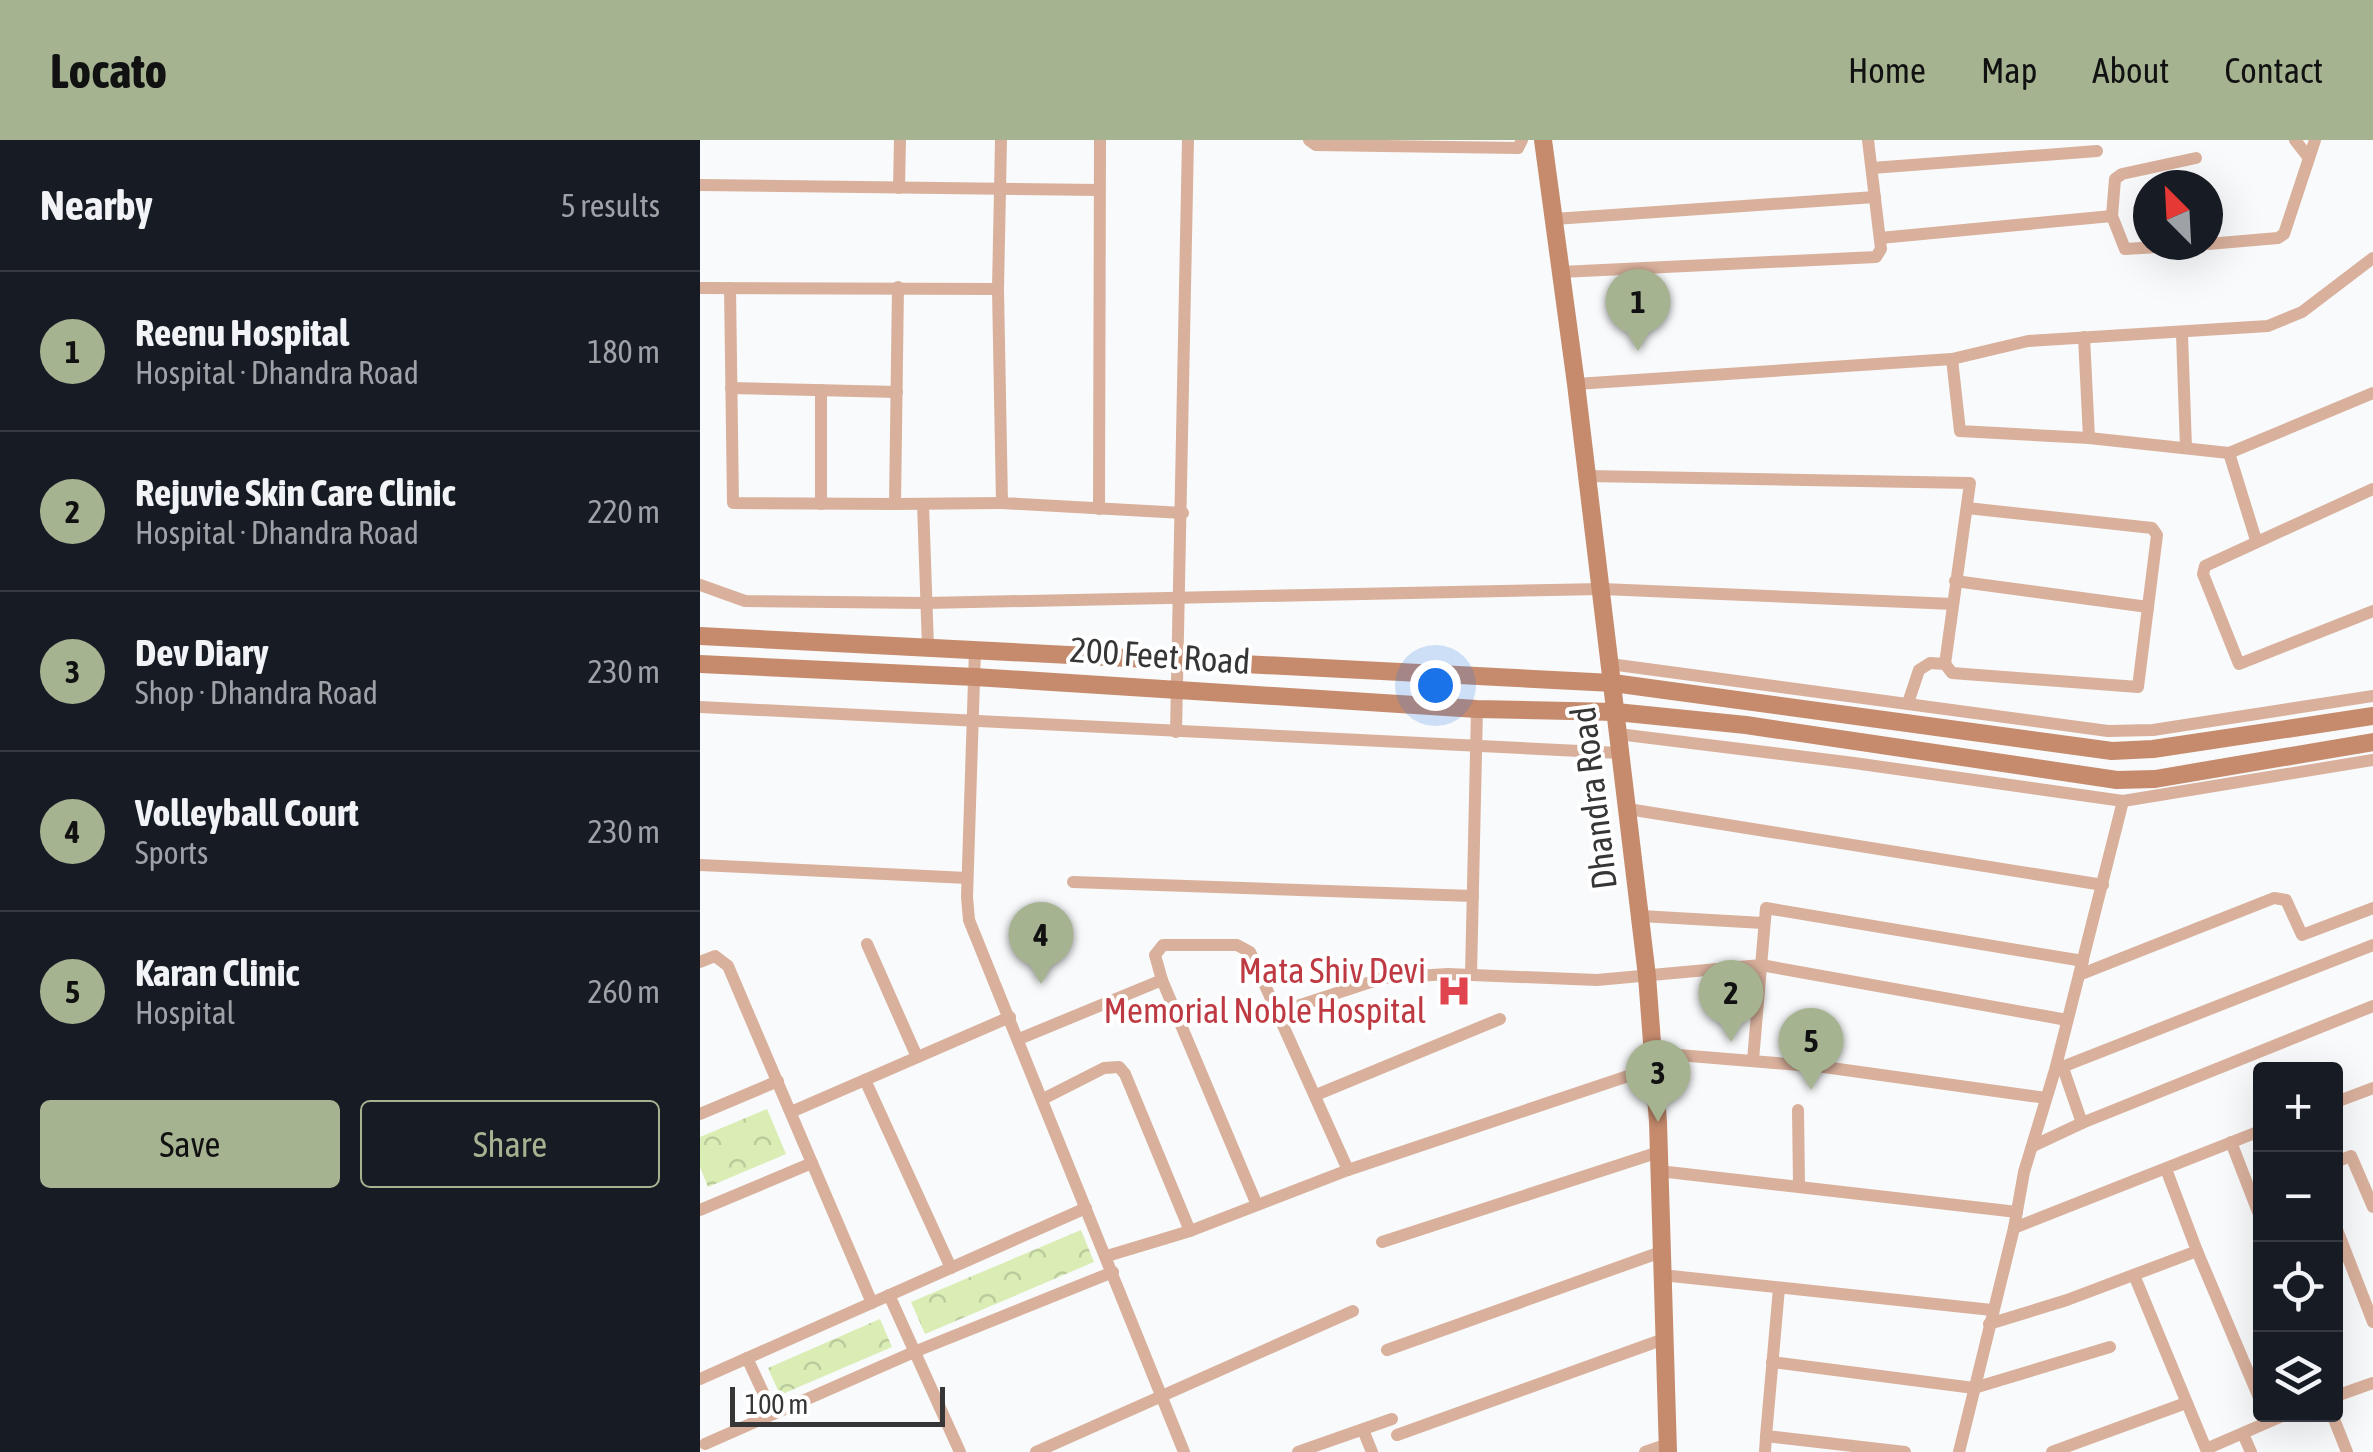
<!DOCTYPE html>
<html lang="en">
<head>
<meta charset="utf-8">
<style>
	body { margin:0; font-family:"Asap Condensed",sans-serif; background:#20242c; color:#f1f3f6 }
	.controls { position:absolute; right:30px; bottom:30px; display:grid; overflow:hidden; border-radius:10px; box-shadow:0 10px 40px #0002 }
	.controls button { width:90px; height:90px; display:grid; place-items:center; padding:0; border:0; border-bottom:2px solid #363941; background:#171b24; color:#f1f3f6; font:50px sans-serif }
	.compass { position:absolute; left:1433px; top:30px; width:90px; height:90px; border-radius:50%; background:#171b24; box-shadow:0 10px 40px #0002; rotate:336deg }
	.scale { position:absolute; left:30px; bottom:25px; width:215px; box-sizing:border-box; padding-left:10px; border:5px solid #363636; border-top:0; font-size:28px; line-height:35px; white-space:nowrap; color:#363636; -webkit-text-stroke:8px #fff; paint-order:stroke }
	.you { position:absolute; left:735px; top:545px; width:35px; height:35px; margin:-25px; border:8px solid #fff; border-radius:50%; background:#1a73e8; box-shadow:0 0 0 15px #1a73e833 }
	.badge { display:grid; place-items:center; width:65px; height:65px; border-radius:50%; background:#a5b391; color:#111; font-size:32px; font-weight:700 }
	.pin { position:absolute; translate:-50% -82px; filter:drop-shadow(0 2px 5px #0008) }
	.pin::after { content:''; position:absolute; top:52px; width:35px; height:30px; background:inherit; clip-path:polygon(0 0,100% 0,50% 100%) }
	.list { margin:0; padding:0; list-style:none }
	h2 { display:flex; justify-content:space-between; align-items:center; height:130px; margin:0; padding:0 40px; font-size:42px }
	h2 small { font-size:32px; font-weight:400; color:#9ea1a6 }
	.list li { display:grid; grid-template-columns:65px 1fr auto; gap:30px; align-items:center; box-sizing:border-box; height:160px; padding:0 40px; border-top:2px solid #363941 }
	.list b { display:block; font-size:38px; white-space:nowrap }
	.list p { margin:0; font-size:32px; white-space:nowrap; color:#9ea1a6 }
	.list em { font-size:32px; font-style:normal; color:#9ea1a6 }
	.actions { display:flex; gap:20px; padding:30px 40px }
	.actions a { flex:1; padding:22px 0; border:2px solid #a5b391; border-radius:10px; text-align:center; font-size:35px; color:#a5b391 }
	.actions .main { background:#a5b391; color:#111 }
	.icon { flex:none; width:55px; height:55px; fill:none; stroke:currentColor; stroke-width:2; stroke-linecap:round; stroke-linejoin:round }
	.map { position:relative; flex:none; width:1673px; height:1312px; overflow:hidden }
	header { display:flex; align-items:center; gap:60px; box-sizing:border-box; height:140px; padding:0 50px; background:#a5b391; color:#111 }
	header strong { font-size:48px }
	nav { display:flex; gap:55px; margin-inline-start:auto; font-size:35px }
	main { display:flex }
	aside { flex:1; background:#171b24 }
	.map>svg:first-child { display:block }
</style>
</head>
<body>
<header>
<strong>Locato</strong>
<nav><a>Home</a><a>Map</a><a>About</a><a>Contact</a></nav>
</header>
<main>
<aside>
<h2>Nearby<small>5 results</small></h2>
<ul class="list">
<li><span class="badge">1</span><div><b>Reenu Hospital</b><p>Hospital · Dhandra Road</p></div><em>180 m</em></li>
<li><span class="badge">2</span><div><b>Rejuvie Skin Care Clinic</b><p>Hospital · Dhandra Road</p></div><em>220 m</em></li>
<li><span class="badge">3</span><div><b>Dev Diary</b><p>Shop · Dhandra Road</p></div><em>230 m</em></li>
<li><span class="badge">4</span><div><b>Volleyball Court</b><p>Sports</p></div><em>230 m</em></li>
<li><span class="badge">5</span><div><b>Karan Clinic</b><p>Hospital</p></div><em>260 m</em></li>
</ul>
<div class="actions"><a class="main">Save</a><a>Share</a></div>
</aside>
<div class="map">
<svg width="1673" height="1312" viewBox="0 0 1673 1312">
	<defs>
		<pattern id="park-crowns" width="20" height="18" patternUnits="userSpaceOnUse" patternTransform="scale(2.5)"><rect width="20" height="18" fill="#d9edb5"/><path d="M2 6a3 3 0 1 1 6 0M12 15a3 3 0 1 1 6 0" fill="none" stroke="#bbcc9c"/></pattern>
	</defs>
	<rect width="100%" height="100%" fill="#f9fafb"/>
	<g fill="url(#park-crowns)">
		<path d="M67,969L86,1014L8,1047L0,1027V997Z"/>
		<path d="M381,1090L394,1122L225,1194L211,1162Z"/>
		<path d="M180,1179L192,1207L80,1255L68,1228Z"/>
	</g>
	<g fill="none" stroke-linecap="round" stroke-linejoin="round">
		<g stroke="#d9b09c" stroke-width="12">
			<path d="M609,0L616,5L818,8L822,0"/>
			<path d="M1595,0L1609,18"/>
			<path d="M1172,28L1397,11"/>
			<path d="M0,45L399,50"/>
			<path d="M199,48L200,0"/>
			<path d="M1412,76L1415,39L1422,34L1496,18"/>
			<path d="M854,79L1175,57"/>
			<path d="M1180,98L1412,76L1425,109L1492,105"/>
			<path d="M1508,104L1578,98L1584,94L1615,0"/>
			<path d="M861,132L1176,117L1181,109L1168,0"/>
			<path d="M0,148L298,149L301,0"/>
			<path d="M30,148L33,363L195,364L198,147"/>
			<path d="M298,149L302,363L483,373"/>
			<path d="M1482,194L1486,308"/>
			<path d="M1384,197L1389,298"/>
			<path d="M1252,219L1328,201L1568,186L1602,172L1673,118"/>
			<path d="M876,244L1252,219L1260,291L1389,298L1529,313L1673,253"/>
			<path d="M31,248L197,252"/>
			<path d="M121,250V364"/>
			<path d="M1529,313L1556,400"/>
			<path d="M887,336L1270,343L1245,524L1230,523L1219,530L1208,563"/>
			<path d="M1673,349L1505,426L1503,434L1539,524L1673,471"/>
			<path d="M195,364L302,363"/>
			<path d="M223,364L228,507"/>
			<path d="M399,369L400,0"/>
			<path d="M1255,441L1448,467L1457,395L1452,388L1267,368"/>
			<path d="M0,445L45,461L226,463L902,449L1253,464"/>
			<path d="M275,510L267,757L269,780L484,1312"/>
			<path d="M910,524L1408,591L1453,590L1673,556"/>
			<path d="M1245,524L1252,533L1438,547L1448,467"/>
			<path d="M0,567L920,613"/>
			<path d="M476,592L488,0"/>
			<path d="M918,594L1154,623L1423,661L1673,620"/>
			<path d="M928,669L1403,745"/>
			<path d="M0,725L267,738"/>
			<path d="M373,742L773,756"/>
			<path d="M941,776L1063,783"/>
			<path d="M167,804L217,917"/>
			<path d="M0,822L15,816L28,826L112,1023L0,1070"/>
			<path d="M771,835L777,569"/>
			<path d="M1379,835L1574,758L1586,760L1602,795L1673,768"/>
			<path d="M462,840L455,815L463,805H537L550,812L648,1030"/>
			<path d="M579,872L683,838L748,834L897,840L1061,825L1367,880"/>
			<path d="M319,899L462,840L557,1065"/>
			<path d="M954,913L1124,927L1346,958"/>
			<path d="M1053,920L1066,768L1383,821"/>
			<path d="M1363,928L1382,983L1673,866"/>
			<path d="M1357,929L1673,805"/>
			<path d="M165,940L251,1128"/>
			<path d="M616,955L800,879"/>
			<path d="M343,959L404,928L419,927L425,934L490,1091"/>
			<path d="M1636,962L1673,948"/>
			<path d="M1098,970L1099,1045"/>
			<path d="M91,972L310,877"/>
			<path d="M0,974L78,941"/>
			<path d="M1531,1002L1560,1077"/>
			<path d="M1333,1006L1382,983"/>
			<path d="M1636,1022L1651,1016L1673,1067"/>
			<path d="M112,1023L172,1163"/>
			<path d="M1466,1029L1497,1111L1560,1260"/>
			<path d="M959,1031L1317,1072"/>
			<path d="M1636,1087L1673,1182"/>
			<path d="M1314,1088L1560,991"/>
			<path d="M682,1102L959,1012"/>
			<path d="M407,1116L490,1091L648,1030L955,927"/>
			<path d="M962,1135L1292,1170"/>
			<path d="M1434,1135L1506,1309L1587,1274"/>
			<path d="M1079,1148L1066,1296L1205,1312"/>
			<path d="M189,1155L260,1312"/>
			<path d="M1289,1184L1367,1160L1497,1111"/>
			<path d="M687,1210L961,1112"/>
			<path d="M47,1218L73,1274"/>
			<path d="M1072,1222L1274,1248L1410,1207"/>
			<path d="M0,1239L386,1068"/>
			<path d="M1636,1256L1673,1243"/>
			<path d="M1632,1274L1647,1312"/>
			<path d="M663,1290L672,1312"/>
			<path d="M1543,1294L1551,1312"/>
			<path d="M697,1295L964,1199"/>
			<path d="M5,1304L214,1212L413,1132"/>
			<path d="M336,1312L653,1171"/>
			<path d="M598,1312L692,1279"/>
			<path d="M945,1312L968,1304"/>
			<path d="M1065,1312L1066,1296"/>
			<path d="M1259,1312L1314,1088L1324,1032L1355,930L1423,661"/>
			<path d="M1352,1312L1486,1263"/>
		</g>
		<g stroke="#c68b6d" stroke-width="18">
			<path d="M843,0L876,244L947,836L958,982L968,1312"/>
			<path d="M0,496L913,543L1412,611L1453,609L1673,576"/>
			<path d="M0,524L275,537L777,569L916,572L1046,585L1417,640L1455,639L1673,602"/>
		</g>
	</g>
	<defs>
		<g id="hospital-bare" transform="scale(2.7)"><path d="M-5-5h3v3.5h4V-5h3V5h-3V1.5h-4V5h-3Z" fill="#e0444e" stroke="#fff" stroke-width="2.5" paint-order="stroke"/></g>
	</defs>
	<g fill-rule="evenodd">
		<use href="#hospital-bare" x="754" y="851"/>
	</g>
	<g text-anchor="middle" stroke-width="8" stroke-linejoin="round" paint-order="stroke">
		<g font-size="35" fill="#363636" stroke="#fff">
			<text transform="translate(460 516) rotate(4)" y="12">200 Feet Road</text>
			<text transform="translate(894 658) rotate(-97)" y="12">Dhandra Road</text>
		</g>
		<g font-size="35" fill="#be3a42" stroke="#fff" text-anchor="end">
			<text x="726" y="843">Mata Shiv Devi<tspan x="726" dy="40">Memorial Noble Hospital</tspan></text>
		</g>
	</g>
</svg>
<div class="controls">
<button>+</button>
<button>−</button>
<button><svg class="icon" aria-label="locate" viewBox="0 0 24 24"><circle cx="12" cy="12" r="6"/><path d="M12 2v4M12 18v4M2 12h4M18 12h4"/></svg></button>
<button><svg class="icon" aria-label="layers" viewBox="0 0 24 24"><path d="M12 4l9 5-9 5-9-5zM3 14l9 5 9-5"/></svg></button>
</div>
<svg class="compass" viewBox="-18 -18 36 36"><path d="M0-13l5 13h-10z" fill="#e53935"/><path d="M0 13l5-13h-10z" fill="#9ea1a6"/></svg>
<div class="scale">100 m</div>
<div class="you"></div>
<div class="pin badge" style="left:938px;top:211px">1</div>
<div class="pin badge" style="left:1031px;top:902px">2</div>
<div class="pin badge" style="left:958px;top:982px">3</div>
<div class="pin badge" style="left:341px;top:844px">4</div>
<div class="pin badge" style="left:1111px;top:950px">5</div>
</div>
</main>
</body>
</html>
